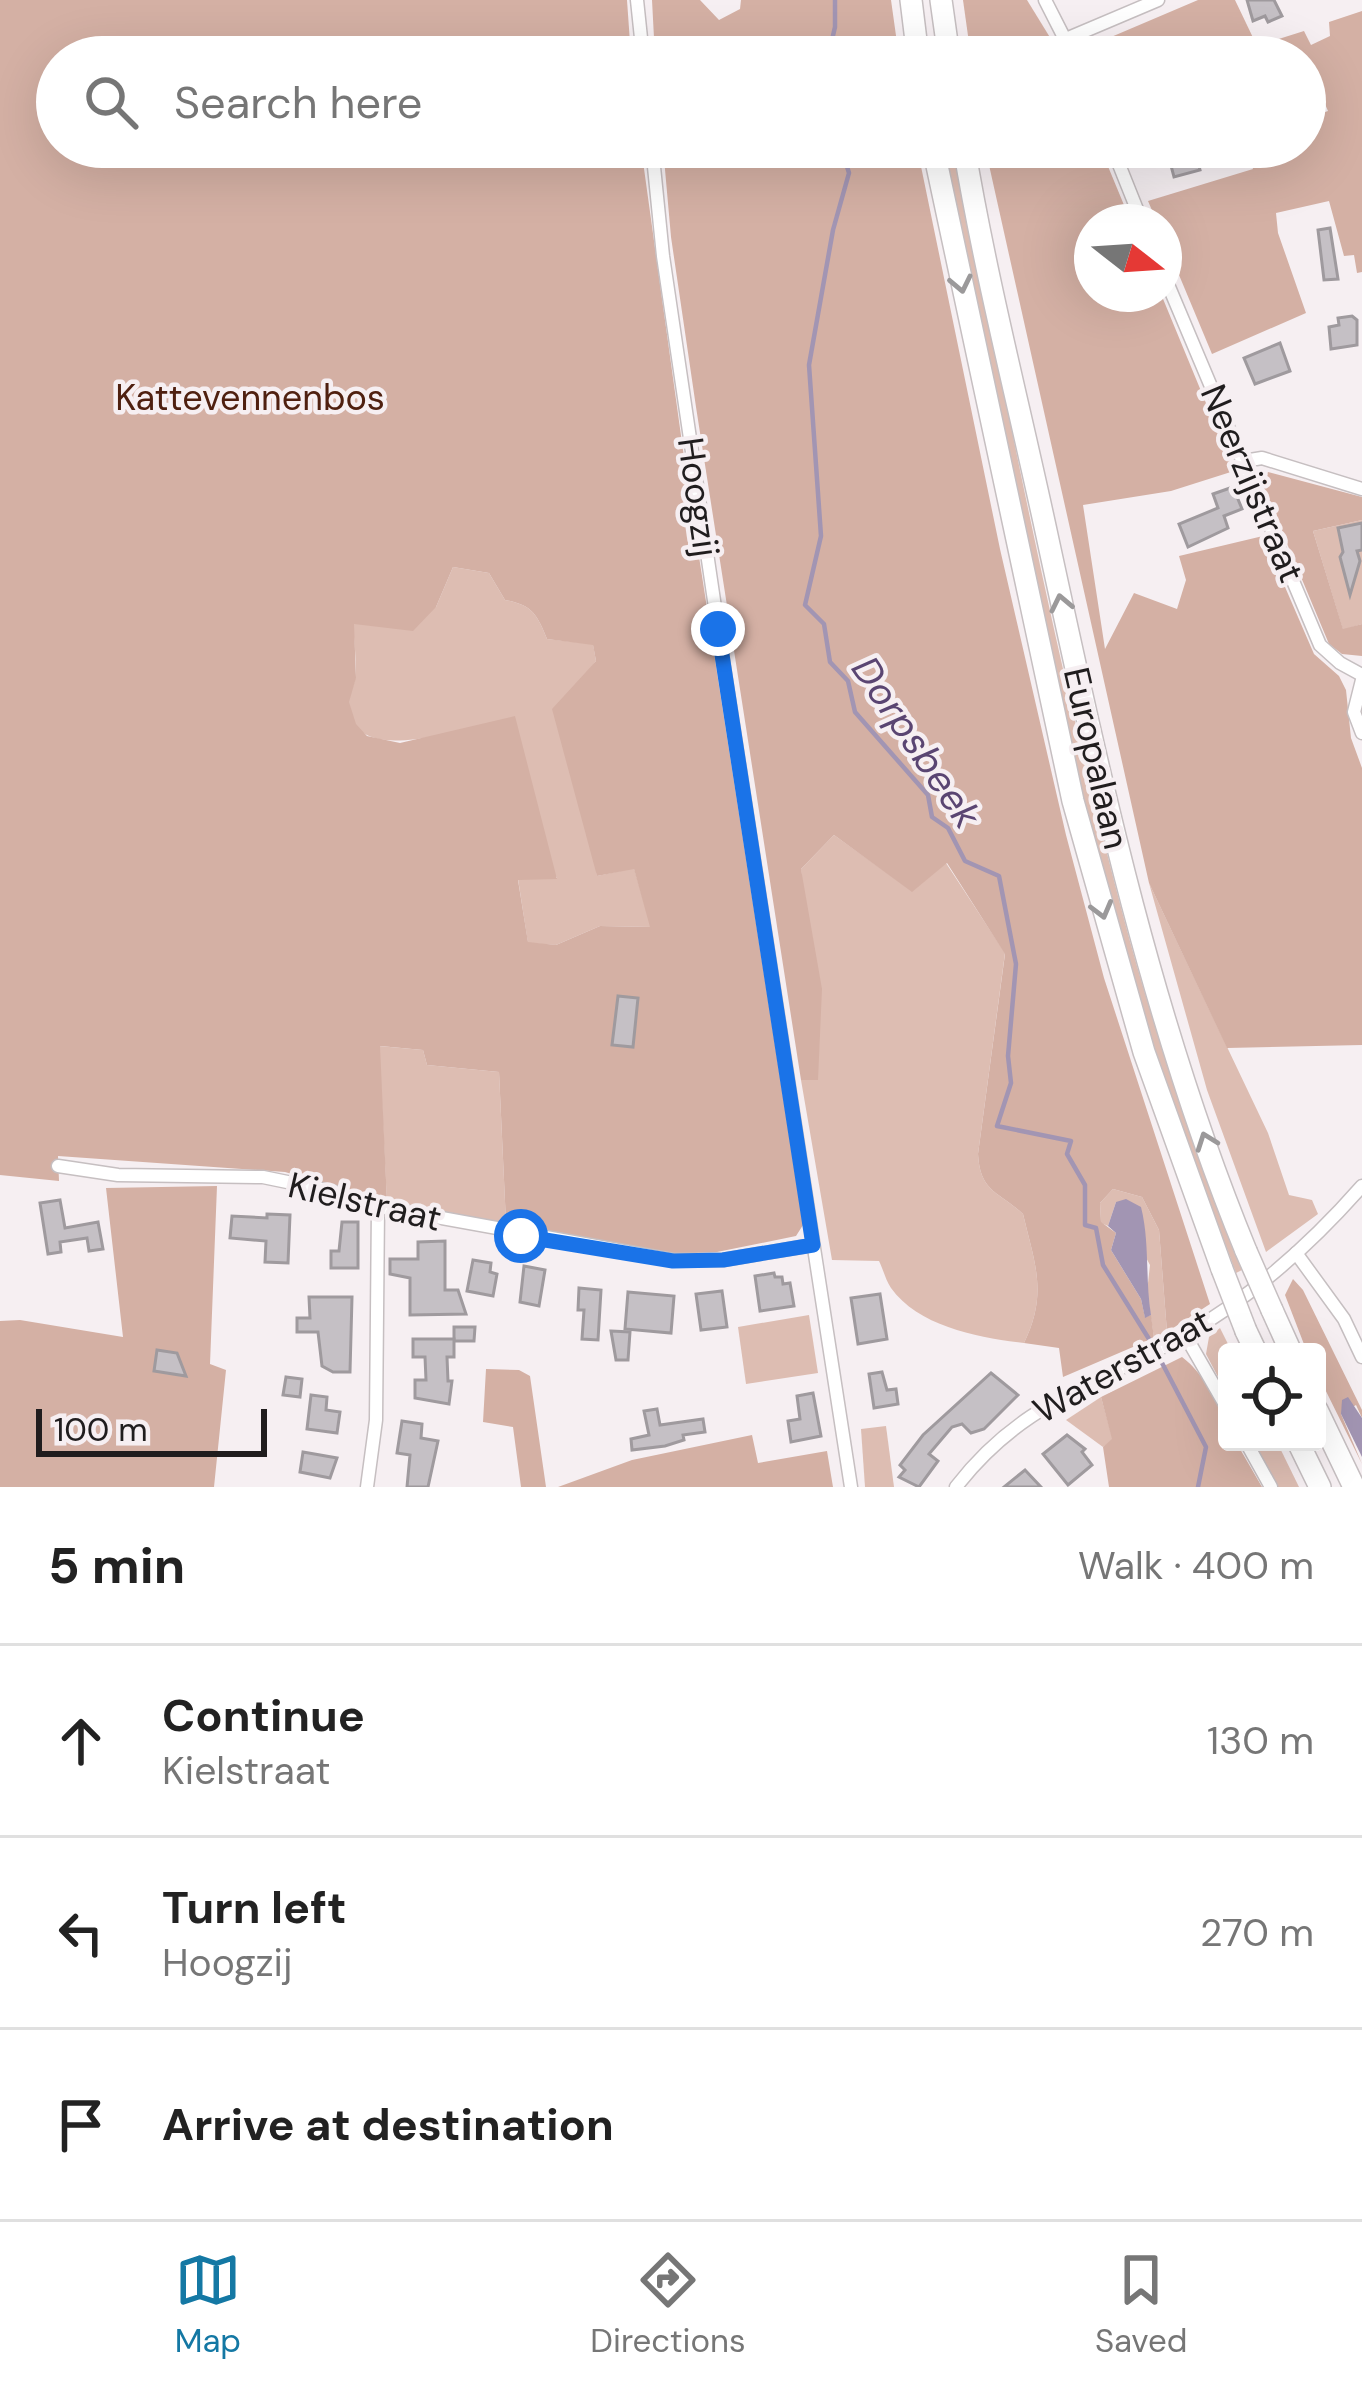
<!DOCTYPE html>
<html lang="en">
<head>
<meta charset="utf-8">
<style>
	body { margin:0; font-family:"DM Sans",sans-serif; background:#f6f6f6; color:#222 }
	.controls { position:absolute; right:36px; bottom:36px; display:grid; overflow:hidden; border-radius:12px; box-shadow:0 12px 48px #0002 }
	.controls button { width:108px; height:108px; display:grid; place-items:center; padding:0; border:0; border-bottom:3px solid #e0e0e0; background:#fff; color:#222; font:60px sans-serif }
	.compass { position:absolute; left:1074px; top:204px; width:108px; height:108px; border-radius:50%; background:#fff; box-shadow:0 12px 48px #0002; rotate:107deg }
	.scale { position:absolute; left:36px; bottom:30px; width:231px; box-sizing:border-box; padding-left:12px; border:6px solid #201d1e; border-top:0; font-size:33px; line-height:42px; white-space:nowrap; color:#201d1e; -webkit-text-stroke:9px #f6eff2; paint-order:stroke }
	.stop { position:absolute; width:36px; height:36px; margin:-27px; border:9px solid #1a73e8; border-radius:50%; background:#fff }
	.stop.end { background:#1a73e8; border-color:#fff; box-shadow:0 3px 12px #0008 }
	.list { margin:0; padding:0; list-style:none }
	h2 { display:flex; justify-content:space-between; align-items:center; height:156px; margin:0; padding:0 48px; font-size:51px }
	h2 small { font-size:39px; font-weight:400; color:#767676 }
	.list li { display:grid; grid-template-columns:78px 1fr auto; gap:36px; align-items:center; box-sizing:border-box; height:192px; padding:0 48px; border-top:3px solid #e0e0e0 }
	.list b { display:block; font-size:45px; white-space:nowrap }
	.list p { margin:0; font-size:39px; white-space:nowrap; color:#767676 }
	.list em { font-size:39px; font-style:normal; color:#767676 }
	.icon { flex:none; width:66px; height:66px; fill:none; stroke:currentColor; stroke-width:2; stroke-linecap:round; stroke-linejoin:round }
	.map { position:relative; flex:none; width:1362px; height:1487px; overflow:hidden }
	.search { position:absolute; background:#fff; box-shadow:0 12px 48px #0002; left:36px; right:36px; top:36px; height:132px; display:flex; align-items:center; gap:30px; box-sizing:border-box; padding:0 42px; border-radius:66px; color:#767676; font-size:45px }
	.sheet { height:732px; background:#fff }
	nav { display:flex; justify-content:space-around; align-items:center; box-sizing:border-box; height:168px; border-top:3px solid #e0e0e0; background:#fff; font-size:33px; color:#767676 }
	nav a { display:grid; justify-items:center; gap:6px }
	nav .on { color:#1478a4 }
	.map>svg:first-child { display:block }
</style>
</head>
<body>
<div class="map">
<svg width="1362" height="1487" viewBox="0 0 1362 1487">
	<rect width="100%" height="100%" fill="#f6eff2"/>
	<g fill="#ddbdb2">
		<path d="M943,147H955C1006,403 1056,662 1123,915C1154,1035 1198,1153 1242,1270L1236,1273L1160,1069L1114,918L1073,763Z"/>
		<path d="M1362,520V624L1343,630L1313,531Z"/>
		<path d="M453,567L489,573L505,600C532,605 537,614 547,639L593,644L596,661L576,687L597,876L634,868L651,927L600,926L556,945L528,943L518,879L557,878L469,730C435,734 347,764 349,700C350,691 356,682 356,672C356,656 354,640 353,624L436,607Z"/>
		<path d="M834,835L912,891L946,863L1005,953L978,1154C980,1192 998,1191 1023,1214C1035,1264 1048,1294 1024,1343C980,1338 919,1327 891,1288C886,1281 883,1269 879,1261L832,1260L801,1080H817L801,869Z"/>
		<path d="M1149,883L1268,1133L1289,1195L1312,1200L1318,1214L1266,1252L1207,1090Z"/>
		<path d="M379,1046L423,1050L427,1065L499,1072L506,1223L387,1202Z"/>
		<path d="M1113,1189L1142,1197L1159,1230L1167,1332L1154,1338L1147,1292L1150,1265L1116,1202L1108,1226L1101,1223L1100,1203Z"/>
		<path d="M809,1315L818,1373L746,1384L738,1327Z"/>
		<path d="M1220,1328L1232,1352H1227V1394L1206,1354L1209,1337Z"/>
		<path d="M1101,1397L1113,1440L1103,1447L1066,1420Z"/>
		<path d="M886,1426L894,1487H865L861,1429Z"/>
		<path d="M1253,1442H1277L1299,1487H1278Z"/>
	</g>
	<g fill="#d4b0a4" fill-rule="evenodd">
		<path d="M0,0H627L631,57H57V147H641L688,486L803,1225L796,1236L717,1252L672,1254L506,1223L499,1072L427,1065L423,1050L380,1046L387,1202L285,1172L58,1156L59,1181L0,1175ZM453,567L489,573L505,600C532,605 537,614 547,639L593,645L596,661L552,709L597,876L634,869L650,927L600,926L556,945L528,942L518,880L557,879L515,716L400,743L367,736L356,724L349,702L356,678L354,624L413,631L436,607Z"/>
		<path d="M652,0H700L719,20L740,9L741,0H891L899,57H655Z"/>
		<path d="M963,0H1027L1062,57H971Z"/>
		<path d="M1198,0H1235L1257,46L1304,31L1311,45L1330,36L1329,22L1362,11V272L1357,273L1354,255L1344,256L1329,201L1276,213L1278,233L1306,313L1212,354L1164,239V222H1157L1148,201L1253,169L1246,147H1305V119L1328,111L1316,83L1305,86V57H1245L1242,50L1222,57H1091L1097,43Z"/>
		<path d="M663,147H917L1000,549L1066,835L1104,978L1210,1304L1167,1332L1159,1230L1142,1197L1113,1189L1100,1203L1101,1222L1116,1233L1111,1250L1141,1299L1145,1317L1151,1315L1154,1338L1063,1377L1059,1348L1024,1343C1048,1294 1035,1264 1023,1214C998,1191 980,1192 978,1154L1005,954L947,863L912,892L834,835L801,869L822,989L818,1080H801L696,407L671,237Z"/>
		<path d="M985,147H1100L1131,222H1092V294H1161L1234,471L1171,491L1083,505L1105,649L1134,593L1177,609L1186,580L1179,556L1263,536L1314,654L1339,676L1346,690L1351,738L1362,768V1045L1227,1048L1149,883Z"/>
		<path d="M1268,472L1362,497V520L1313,531L1343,629L1362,624V656L1342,654L1329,644L1265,491L1262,480Z"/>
		<path d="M217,1186L210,1364L226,1370L214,1487H0V1321L20,1320L123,1337L106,1188Z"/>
		<path d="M1293,1279L1303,1290L1362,1410V1418L1356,1405L1341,1414L1362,1464L1317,1373V1352H1307L1285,1295Z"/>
		<path d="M1182,1357C1205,1374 1227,1413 1227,1442H1236L1262,1487H1109L1103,1447L1112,1439L1101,1397Z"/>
		<path d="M486,1369L519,1370L530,1376L546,1487H521L513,1427L483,1422Z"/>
		<path d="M752,1435L758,1463L827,1451L833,1487H558L632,1460Z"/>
	</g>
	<g fill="#a295b3">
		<path d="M1126,1199L1141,1207C1150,1243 1145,1279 1151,1315L1145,1318L1141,1299L1111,1250L1116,1233L1108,1226L1116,1202Z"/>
		<path d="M1348,1397L1362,1418V1457L1341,1414L1342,1400Z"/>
	</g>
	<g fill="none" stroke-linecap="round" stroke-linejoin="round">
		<g stroke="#a295b3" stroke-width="4.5">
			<path d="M828,57L835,27V0"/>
			<path d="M841,147L849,173L833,230L809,365L821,536L805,605L824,624L830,662L848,681L855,712L928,795L932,817L948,828L965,861L999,876L1016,964L1008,1056L1011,1083L997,1126L1071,1141L1067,1154L1085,1185V1225L1096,1228L1103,1265L1149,1339"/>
			<path d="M1161,1361L1206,1447L1198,1487"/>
		</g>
	</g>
	<g fill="#c5c0c5" stroke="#9f9a9e" stroke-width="3">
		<path d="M1247,0H1274L1282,16L1268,22L1265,16L1253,21Z"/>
		<path d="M1166,147H1194L1200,170L1174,177Z"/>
		<path d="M1330,228L1338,279L1324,280L1318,230Z"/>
		<path d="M1352,316L1357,320V345L1331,349L1329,327L1339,325L1338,318Z"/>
		<path d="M1280,343L1290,371L1255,384L1244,358Z"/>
		<path d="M1233,487L1242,509L1224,516L1228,528L1188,547L1179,524L1218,508L1213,494Z"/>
		<path d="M1362,523V550L1357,551L1360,561L1350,595L1340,557L1343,552L1338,528Z"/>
		<path d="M618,996L638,998L633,1047L612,1045Z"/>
		<path d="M60,1200L65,1228L98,1222L103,1249L89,1251L87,1238L60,1242L61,1252L48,1254L40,1203Z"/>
		<path d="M267,1214L290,1215L288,1263L265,1262L266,1241L230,1238L232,1216L267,1218Z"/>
		<path d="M342,1222H358V1268H331V1251H339Z"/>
		<path d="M445,1241V1290H458L466,1314L410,1315V1278L390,1274V1259H418V1242Z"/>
		<path d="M473,1260L491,1263L490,1272L497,1274L493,1296L467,1291Z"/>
		<path d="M524,1266L545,1270L539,1306L520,1302Z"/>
		<path d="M774,1273L775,1277H782L783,1284L790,1283L794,1306L760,1311L755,1276Z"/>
		<path d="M579,1288L601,1290L598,1340L582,1339L584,1310H578Z"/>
		<path d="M722,1291L727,1327L701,1330L696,1294Z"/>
		<path d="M628,1292L674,1296L671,1333L625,1329Z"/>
		<path d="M880,1294L887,1339L858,1344L851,1298Z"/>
		<path d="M309,1297H352L350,1372H333L322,1366L318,1332H297V1318H310Z"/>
		<path d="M454,1327H475L474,1341H454Z"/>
		<path d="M611,1331L630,1332L628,1360H616Z"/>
		<path d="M413,1339H454V1357H447L448,1381H452L449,1404L415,1398V1380H426L425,1357H413Z"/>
		<path d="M157,1350L177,1353L186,1376L154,1371Z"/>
		<path d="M882,1372L887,1390L896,1389L898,1404L874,1408L869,1374Z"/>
		<path d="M991,1373L1018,1395L984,1429L971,1433L962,1424L952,1427L929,1454L938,1461L919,1487L899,1477L905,1470L900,1465L923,1435Z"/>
		<path d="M286,1377L302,1379L300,1397L283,1395Z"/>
		<path d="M813,1393L821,1436L791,1442L788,1421L800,1419L797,1396Z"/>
		<path d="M311,1395L327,1397L326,1410L340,1412L337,1433L307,1429Z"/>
		<path d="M657,1409L660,1425L703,1419L705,1432L683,1435L684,1440L665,1446L632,1450L631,1439L649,1435L644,1411Z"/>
		<path d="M402,1421L422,1424L421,1438L438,1441L428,1487H407L410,1455L397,1453Z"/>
		<path d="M1067,1435L1085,1449L1082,1452L1092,1465L1068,1485L1043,1454Z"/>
		<path d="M303,1452L337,1458L330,1478L300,1472Z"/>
		<path d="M1025,1470L1041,1487H1004Z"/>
	</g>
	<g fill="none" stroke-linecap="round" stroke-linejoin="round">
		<g stroke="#c6bfc1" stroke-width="15">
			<g id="minor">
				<path d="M637,0L643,57"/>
				<path d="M1045,0L1074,57"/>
				<path d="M1066,39L1158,0"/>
				<path d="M652,147L663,256L720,641L851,1487"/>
				<path d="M1112,147L1142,222"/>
				<path d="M1164,275L1320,645L1340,663L1362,675"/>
				<path d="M1244,461L1262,458L1362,489"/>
				<path d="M1362,680L1354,712L1362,733"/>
				<path d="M58,1166L118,1175L263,1177L331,1191L381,1207L673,1260H723L813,1245"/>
				<path d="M1296,1253L1344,1319L1362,1357"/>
				<path d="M1185,1335L1227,1408"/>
				<path d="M1246,1442L1271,1487"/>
				<path d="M367,1487L376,1420L378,1207"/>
				<path d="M956,1487C1022,1401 1096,1386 1185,1335C1251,1297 1312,1243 1362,1186"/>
			</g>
		</g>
		<g stroke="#c6bfc1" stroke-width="24">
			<g id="trunk">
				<path d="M911,0L918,57"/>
				<path d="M941,0L949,57"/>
				<path d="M933,147L1073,801L1144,1052L1222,1269"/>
				<path d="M964,147C986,279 1020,409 1048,540C1100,780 1152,1023 1246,1251"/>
				<path d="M1272,1310L1291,1352"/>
				<path d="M1246,1331L1256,1352"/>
				<path d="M1317,1410L1354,1487"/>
				<path d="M1298,1442L1320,1487"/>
			</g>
		</g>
		<use href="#minor" stroke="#fff" stroke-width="12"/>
		<use href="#trunk" stroke="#fff" stroke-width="21"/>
		<g stroke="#c6bfc1" stroke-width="24" stroke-linecap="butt">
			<g id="trunk-bridge">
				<path d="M1246,1251L1272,1310"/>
				<path d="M1222,1269L1246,1331"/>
			</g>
		</g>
		<use href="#trunk-bridge" stroke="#fff" stroke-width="21"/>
	</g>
	<defs><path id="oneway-chevron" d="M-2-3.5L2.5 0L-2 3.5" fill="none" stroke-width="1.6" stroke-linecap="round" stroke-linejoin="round" transform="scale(3)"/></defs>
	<g stroke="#9b999a">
		<use href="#oneway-chevron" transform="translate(961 284) rotate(78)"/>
		<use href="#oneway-chevron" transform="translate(1061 603) rotate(-102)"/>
		<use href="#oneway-chevron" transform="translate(1102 910) rotate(75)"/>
		<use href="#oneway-chevron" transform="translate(1206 1141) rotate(-110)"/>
	</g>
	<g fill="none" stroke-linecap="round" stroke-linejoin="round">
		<path stroke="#1a73e8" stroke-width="15" d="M521,1236L673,1261L723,1260L813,1245L718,629"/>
	</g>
	<g text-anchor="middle" stroke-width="9" stroke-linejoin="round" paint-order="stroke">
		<g font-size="36" fill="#4f2010" stroke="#f6eff2">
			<text x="250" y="410">Kattevennenbos</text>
		</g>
		<g font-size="36" fill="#201d1e" stroke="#f6eff2">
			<text transform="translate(1253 483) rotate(67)" y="13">Neerzijstraat</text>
			<text transform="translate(699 497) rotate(82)" y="13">Hoogzij</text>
			<text transform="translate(1097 758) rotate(77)" y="13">Europalaan</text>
			<text transform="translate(365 1201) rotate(13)" y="13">Kielstraat</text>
			<text transform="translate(1122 1365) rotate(-29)" y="13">Waterstraat</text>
		</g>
		<g font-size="39" font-style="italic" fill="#5a4572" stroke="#f6eff2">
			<text transform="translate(917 742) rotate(56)" y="14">Dorpsbeek</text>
		</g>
	</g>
</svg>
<div class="controls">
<button><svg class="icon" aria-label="locate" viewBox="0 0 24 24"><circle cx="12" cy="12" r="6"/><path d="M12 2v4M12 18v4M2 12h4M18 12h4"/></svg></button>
</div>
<svg class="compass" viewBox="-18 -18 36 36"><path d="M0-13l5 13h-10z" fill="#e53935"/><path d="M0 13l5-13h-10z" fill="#767676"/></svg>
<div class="scale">100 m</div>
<div class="stop" style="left:521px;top:1236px"></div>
<div class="stop end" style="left:718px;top:629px"></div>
<div class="search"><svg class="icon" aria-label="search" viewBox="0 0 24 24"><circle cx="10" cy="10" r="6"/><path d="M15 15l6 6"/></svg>Search here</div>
</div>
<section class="sheet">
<h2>5 min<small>Walk · 400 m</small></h2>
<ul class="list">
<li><svg class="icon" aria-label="ahead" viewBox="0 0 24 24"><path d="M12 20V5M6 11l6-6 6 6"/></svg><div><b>Continue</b><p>Kielstraat</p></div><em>130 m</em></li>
<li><svg class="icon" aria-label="left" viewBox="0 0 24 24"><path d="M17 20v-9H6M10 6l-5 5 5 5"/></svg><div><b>Turn left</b><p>Hoogzij</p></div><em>270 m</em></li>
<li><svg class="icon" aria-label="arrive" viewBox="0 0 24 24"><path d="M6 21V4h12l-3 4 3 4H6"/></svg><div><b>Arrive at destination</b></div></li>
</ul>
</section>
<nav>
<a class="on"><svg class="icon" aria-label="map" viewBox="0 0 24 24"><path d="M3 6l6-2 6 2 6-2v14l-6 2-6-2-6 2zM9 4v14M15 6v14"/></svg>Map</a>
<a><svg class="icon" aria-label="directions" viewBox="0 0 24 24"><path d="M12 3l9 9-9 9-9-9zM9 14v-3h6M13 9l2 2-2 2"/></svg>Directions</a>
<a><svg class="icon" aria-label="saved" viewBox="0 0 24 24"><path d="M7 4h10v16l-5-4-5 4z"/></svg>Saved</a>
</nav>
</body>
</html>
